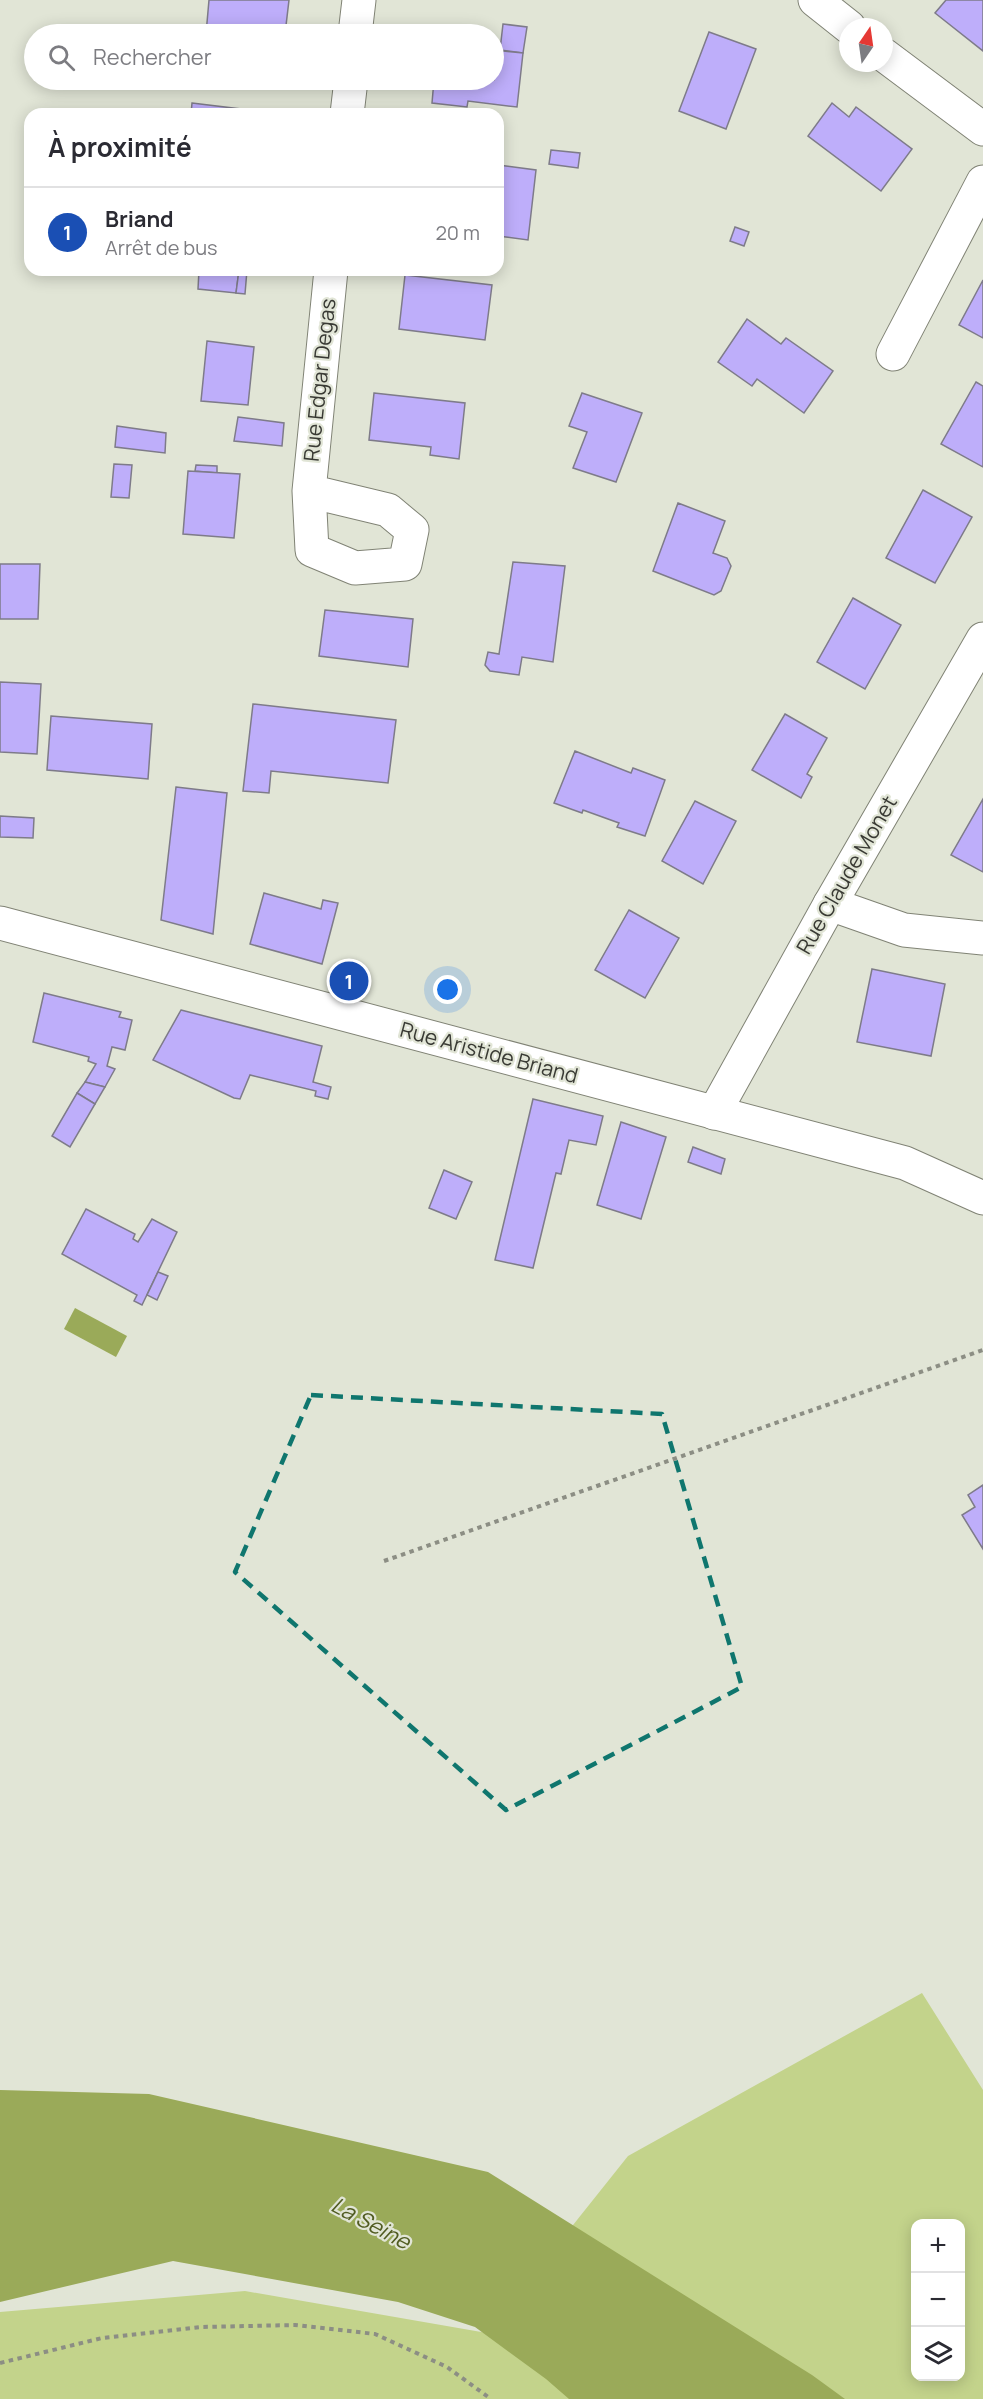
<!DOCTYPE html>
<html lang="fr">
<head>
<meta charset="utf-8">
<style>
	body { margin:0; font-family:Manrope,sans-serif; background:#f7f7f7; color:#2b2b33 }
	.controls { position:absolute; right:18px; bottom:18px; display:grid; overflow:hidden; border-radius:12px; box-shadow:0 3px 15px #0003 }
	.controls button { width:54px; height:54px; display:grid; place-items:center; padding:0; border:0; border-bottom:2px solid #e1e1e2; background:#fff; color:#2b2b33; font:30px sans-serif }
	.compass { position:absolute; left:839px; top:18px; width:54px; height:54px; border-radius:50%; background:#fff; box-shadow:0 3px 15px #0003; rotate:13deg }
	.you { position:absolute; left:448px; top:990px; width:21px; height:21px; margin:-15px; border:4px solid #fff; border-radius:50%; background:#1a73e8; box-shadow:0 0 0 9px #1a73e833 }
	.badge { display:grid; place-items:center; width:39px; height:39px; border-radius:50%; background:#0f766e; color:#fff; font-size:20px; font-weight:700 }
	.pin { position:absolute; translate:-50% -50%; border:3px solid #fff; box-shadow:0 2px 6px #0006 }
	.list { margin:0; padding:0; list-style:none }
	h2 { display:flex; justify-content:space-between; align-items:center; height:78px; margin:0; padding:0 24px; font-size:26px }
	h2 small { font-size:20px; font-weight:400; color:#7c7c81 }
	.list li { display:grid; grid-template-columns:39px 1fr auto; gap:18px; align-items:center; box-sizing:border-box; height:90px; padding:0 24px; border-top:2px solid #e1e1e2 }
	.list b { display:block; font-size:22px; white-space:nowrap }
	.list p { margin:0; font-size:20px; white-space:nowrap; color:#7c7c81 }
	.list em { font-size:20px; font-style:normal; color:#7c7c81 }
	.icon { flex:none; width:33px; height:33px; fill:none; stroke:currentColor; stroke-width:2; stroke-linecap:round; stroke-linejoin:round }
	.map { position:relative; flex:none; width:983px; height:2399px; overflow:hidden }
	.search { position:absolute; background:#fff; box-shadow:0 3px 15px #0003; left:24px; top:24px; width:480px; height:66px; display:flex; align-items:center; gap:15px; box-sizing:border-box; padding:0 21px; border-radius:33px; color:#7c7c81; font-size:22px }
	.panel { position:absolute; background:#fff; box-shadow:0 3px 15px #0003; left:24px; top:108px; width:480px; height:168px; border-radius:18px }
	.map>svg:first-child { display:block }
</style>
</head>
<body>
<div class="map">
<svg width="983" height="2399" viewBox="0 0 983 2399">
	<rect width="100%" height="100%" fill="#e1e5d6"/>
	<path fill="#c3d38b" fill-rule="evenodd" d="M922,1993L983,2090V2399H0V2312L245,2291L487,2333L628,2156ZM916,2224H960V2376H916Z"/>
	<g fill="#9aaa59">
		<path d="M75,1308L127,1336L116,1357L64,1329Z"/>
		<path d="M0,2090L149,2094L488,2172L812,2375L845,2399H569L546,2379L475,2327L398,2302L173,2261L0,2302Z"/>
	</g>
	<g fill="#beaefa" stroke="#7e7b89" stroke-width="1.5">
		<path d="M209,0H289L285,34H206Z"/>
		<path d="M946,0H983V51L935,13Z"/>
		<path d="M503,24L527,27L523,53L500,50Z"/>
		<path d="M709,32L756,49L726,129L679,111Z"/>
		<path d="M494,50L523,53L517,107L468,101L467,107L432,103L434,80H494Z"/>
		<path d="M192,103L249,110L248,114H191Z"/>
		<path d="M832,103L849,117L856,107L912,149L881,191L808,136Z"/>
		<path d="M551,150L580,153L578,168L549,164Z"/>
		<path d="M498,165L536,170L528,240L498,236Z"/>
		<path d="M735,227L749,232L744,246L730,241Z"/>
		<path d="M199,270H239L236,293L198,289Z"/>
		<path d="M239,270H247L245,294L236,293Z"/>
		<path d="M405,275L492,285L485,340L399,329Z"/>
		<path d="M983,280V338L959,325Z"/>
		<path d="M747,319L781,344L786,338L833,371L804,413L757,379L752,386L718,362Z"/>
		<path d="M207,341L254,347L248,405L201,401Z"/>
		<path d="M976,382L983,386V467L941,444Z"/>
		<path d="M374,393L465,403L459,459L430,455L431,447L369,440Z"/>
		<path d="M582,393L642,413L616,482L573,468L587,432L569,426Z"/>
		<path d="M238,417L284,423L282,446L234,441Z"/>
		<path d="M117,426L166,433L165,453L115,447Z"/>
		<path d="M114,464L132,465L129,498L111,497Z"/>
		<path d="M196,465L217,466V473L195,471Z"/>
		<path d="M188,471L240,474L234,538L183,534Z"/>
		<path d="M923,490L972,517L935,583L886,558Z"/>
		<path d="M678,503L725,521L713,553L727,558L731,566L721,591L714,595L653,571Z"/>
		<path d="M513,562L565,566L553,662L522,657L519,675L490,671L485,665L488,652L499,654Z"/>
		<path d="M0,564H40L38,619H0Z"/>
		<path d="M853,598L901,625L865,689L817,662Z"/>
		<path d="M325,610L413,619L408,667L319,656Z"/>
		<path d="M0,682L41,684L37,754L0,752Z"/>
		<path d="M253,704L396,720L388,783L271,771L269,793L243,791Z"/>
		<path d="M785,714L827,738L807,774L812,777L801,798L752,770Z"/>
		<path d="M51,716L152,724L148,779L47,770Z"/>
		<path d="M575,751L631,773L633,768L665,780L645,836L617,827L619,823L583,810L582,813L554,803Z"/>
		<path d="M176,787L227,793L213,934L161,920Z"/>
		<path d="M983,799V872L951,855Z"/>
		<path d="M695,801L736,821L703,884L662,861Z"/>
		<path d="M0,816L34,818L33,838L0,837Z"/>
		<path d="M264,893L321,909L323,900L338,903L322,964L250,944Z"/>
		<path d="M629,910L679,938L645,998L595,970Z"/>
		<path d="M872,969L945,984L931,1056L857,1042Z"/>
		<path d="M342,978L361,983L359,991L340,986Z"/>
		<path d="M44,993L121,1012L119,1017L132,1020L125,1050L112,1047L107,1066L115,1069L105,1087L85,1082L96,1064L88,1061L89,1057L33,1042Z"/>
		<path d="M181,1010L322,1046L313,1082L331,1087L328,1099L315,1096L316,1091L250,1075L240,1099L234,1098L153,1060Z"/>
		<path d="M85,1082L105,1087L95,1104L77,1093Z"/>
		<path d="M77,1093L95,1104L70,1147L52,1136Z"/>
		<path d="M533,1099L603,1116L596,1145L569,1140L561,1174L556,1173L533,1268L495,1260Z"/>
		<path d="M621,1122L666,1137L641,1219L597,1205Z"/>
		<path d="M693,1147L725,1159L721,1174L688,1162Z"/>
		<path d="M444,1170L472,1182L456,1219L429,1208Z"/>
		<path d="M86,1209L135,1234L133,1239L138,1242L152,1219L177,1232L142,1305L134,1301L137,1295L62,1254Z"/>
		<path d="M158,1272L168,1276L157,1300L147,1295Z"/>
		<path d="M983,1485V1549L962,1515L975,1507L968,1495Z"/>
	</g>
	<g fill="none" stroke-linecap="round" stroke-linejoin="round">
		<g stroke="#808375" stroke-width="35">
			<g id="minor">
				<path d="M815,0L849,27"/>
				<path d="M355,34L359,0"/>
				<path d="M884,55L983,129"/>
				<path d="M347,114L351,80"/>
				<path d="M893,354L983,182"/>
				<path d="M309,491L388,510L412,530L405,564L355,568L312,550L309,491L331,270"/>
				<path d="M830,904L904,930L983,938"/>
				<path d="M0,923L905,1163L983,1198"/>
				<path d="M714,1113L830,904L983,639"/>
			</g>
		</g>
		<g stroke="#8c8e84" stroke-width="4" stroke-dasharray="4.5 4.5" stroke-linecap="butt">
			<path d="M384,1561L983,1350"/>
			<path d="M0,2363L102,2338L202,2327L295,2325L375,2334L447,2367L491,2399"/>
		</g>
		<use href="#minor" stroke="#fff" stroke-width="33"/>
	</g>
	<path fill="none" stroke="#0f766e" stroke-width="4.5" stroke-dasharray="12 8" stroke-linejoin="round" d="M311,1395L662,1414L742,1687L506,1810L235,1572Z"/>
	<g text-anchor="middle" stroke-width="4.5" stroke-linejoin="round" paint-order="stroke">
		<g font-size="21" fill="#393a34" stroke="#e1e5d6">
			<text transform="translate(320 380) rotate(-84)" y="7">Rue Edgar Degas</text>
			<text transform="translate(847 875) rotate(-60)" y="7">Rue Claude Monet</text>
			<text transform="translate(489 1053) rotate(15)" y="7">Rue Aristide Briand</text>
		</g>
		<g font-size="22" font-style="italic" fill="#515c21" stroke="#e1e5d6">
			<text transform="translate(371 2223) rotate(28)" y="8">La Seine</text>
		</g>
	</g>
</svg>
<div class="controls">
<button>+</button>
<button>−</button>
<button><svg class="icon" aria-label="layers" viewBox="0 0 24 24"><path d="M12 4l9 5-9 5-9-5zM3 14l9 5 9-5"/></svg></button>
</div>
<svg class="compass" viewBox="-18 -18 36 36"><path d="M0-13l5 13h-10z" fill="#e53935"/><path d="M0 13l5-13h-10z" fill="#7c7c81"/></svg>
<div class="you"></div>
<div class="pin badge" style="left:349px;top:981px;background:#1a4fb4">1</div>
<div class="search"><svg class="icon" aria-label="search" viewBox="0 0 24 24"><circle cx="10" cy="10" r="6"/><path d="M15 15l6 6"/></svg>Rechercher</div>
<section class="panel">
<h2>À proximité<small></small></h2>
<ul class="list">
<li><span class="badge" style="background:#1a4fb4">1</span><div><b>Briand</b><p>Arrêt de bus</p></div><em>20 m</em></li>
</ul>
</section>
</div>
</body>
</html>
